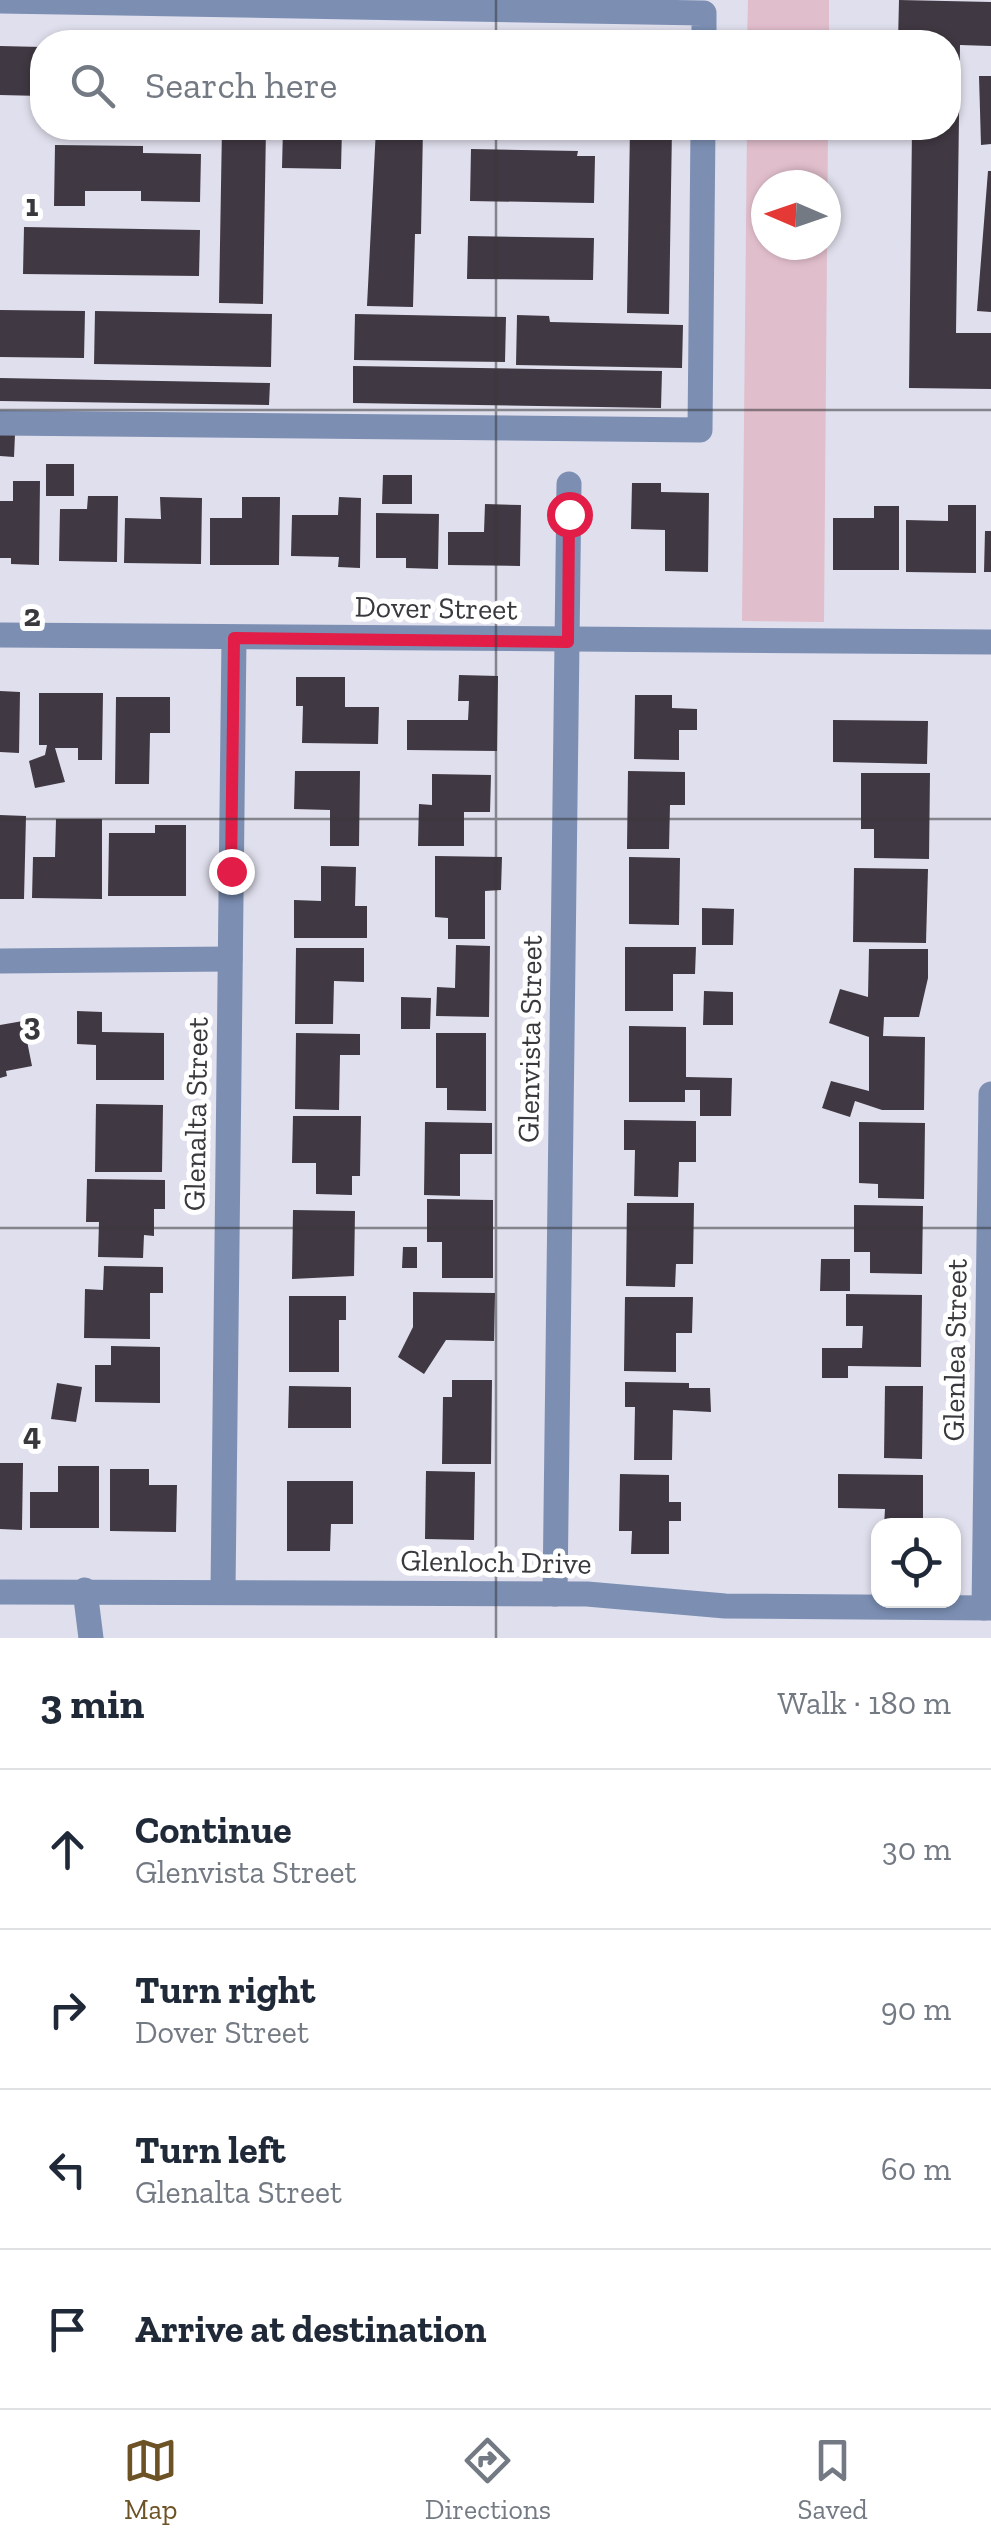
<!DOCTYPE html>
<html lang="en">
<head>
<meta charset="utf-8">
<style>
	body { margin:0; font-family:"Zilla Slab",serif; background:#f6f6f7; color:#1f2937 }
	.controls { position:absolute; right:30px; bottom:30px; display:grid; overflow:hidden; border-radius:20px; box-shadow:0 2px 8px #0004 }
	.controls button { width:90px; height:90px; display:grid; place-items:center; padding:0; border:0; border-bottom:2px solid #e0e1e3; background:#fff; color:#1f2937; font:50px sans-serif }
	.compass { position:absolute; left:751px; top:170px; width:90px; height:90px; border-radius:50%; background:#fff; box-shadow:0 2px 8px #0004; rotate:272deg }
	.stop { position:absolute; width:30px; height:30px; margin:-22px; border:8px solid #e11d48; border-radius:50%; background:#fff }
	.stop.end { background:#e11d48; border-color:#fff; box-shadow:0 2px 10px #0008 }
	.list { margin:0; padding:0; list-style:none }
	h2 { display:flex; justify-content:space-between; align-items:center; height:130px; margin:0; padding:0 40px; font-size:42px }
	h2 small { font-size:32px; font-weight:400; color:#747a83 }
	.list li { display:grid; grid-template-columns:65px 1fr auto; gap:30px; align-items:center; box-sizing:border-box; height:160px; padding:0 40px; border-top:2px solid #e0e1e3 }
	.list b { display:block; font-size:38px; white-space:nowrap }
	.list p { margin:0; font-size:32px; white-space:nowrap; color:#747a83 }
	.list em { font-size:32px; font-style:normal; color:#747a83 }
	.icon { flex:none; width:55px; height:55px; fill:none; stroke:currentColor; stroke-width:2; stroke-linecap:round; stroke-linejoin:round }
	.map { position:relative; flex:none; width:991px; height:1638px; overflow:hidden }
	.search { position:absolute; background:#fff; box-shadow:0 2px 8px #0004; left:30px; right:30px; top:30px; height:110px; display:flex; align-items:center; gap:25px; box-sizing:border-box; padding:0 35px; border-radius:40px; color:#747a83; font-size:38px }
	.sheet { height:770px; background:#fff }
	nav { display:flex; justify-content:space-around; align-items:center; box-sizing:border-box; height:140px; border-top:2px solid #e0e1e3; background:#fff; font-size:28px; color:#747a83 }
	nav a { display:grid; justify-items:center; gap:5px }
	nav .on { color:#6c5224 }
	.map>svg:first-child { display:block }
</style>
</head>
<body>
<div class="map">
<svg width="991" height="1638" viewBox="0 0 991 1638">
	<rect width="100%" height="100%" fill="#e0dfed"/>
	<g fill="#e1becc" fill-rule="evenodd">
		<path d="M748,0H829V42H747Z"/>
		<path d="M747,128H828L824,622L742,621ZM766,185H826V245H766Z"/>
	</g>
	<g fill="#403842">
		<path d="M899,0L991,2V46L960,45L956,333H991V389L909,388L912,128H948V42H898Z"/>
		<path d="M118,36L169,37V42H117Z"/>
		<path d="M0,46L42,47V96L0,95Z"/>
		<path d="M979,76H991V144L981,145Z"/>
		<path d="M222,128H266L263,304L219,303Z"/>
		<path d="M283,128H342L341,169L282,168Z"/>
		<path d="M376,128H423L421,234H415L413,307L367,306Z"/>
		<path d="M630,128H672L669,314L627,313Z"/>
		<path d="M55,145L143,146V153L201,154L200,202L141,201V191H85V206H54Z"/>
		<path d="M471,149L578,151L577,156H595L594,203L470,201Z"/>
		<path d="M988,171H991V312L977,311Z"/>
		<path d="M24,227L200,230L199,276L23,274Z"/>
		<path d="M468,236L594,238L593,280L467,279Z"/>
		<path d="M0,310L85,311L84,358L0,357Z"/>
		<path d="M95,311L272,314L271,367L94,364Z"/>
		<path d="M355,314L506,317L505,362L354,360Z"/>
		<path d="M517,315L549,316L550,322L683,325L682,368L516,365Z"/>
		<path d="M353,366L662,371L661,408L353,403Z"/>
		<path d="M0,378L270,383L269,405L0,401Z"/>
		<path d="M0,434H15L14,457L0,456Z"/>
		<rect x="46" y="464" width="28" height="32"/>
		<path d="M383,475H412V504H382Z"/>
		<path d="M13,481H40L39,565L11,564V558H0V501H13Z"/>
		<path d="M632,483H661V492L709,493L708,572L665,571V530L631,529Z"/>
		<path d="M88,496H118L117,562L59,561L60,509H87Z"/>
		<path d="M160,497L202,498L201,564L124,563L125,518L161,519Z"/>
		<path d="M242,497H280L279,565H210V518H242Z"/>
		<path d="M339,497L361,498L360,568L338,567L339,557L291,556L292,515H338Z"/>
		<path d="M485,504L521,505L520,566L448,565V532H484Z"/>
		<path d="M948,505H976V573L906,572V520L948,521Z"/>
		<path d="M874,506H899V570H833V518H874Z"/>
		<path d="M376,513L439,514L438,569L406,568V558H376Z"/>
		<path d="M985,531H991V572H984Z"/>
		<path d="M459,675L498,676L497,751L407,750V720H468L469,701H458Z"/>
		<path d="M296,677H345V707H379L378,744L302,743L303,706H296Z"/>
		<path d="M0,691L20,692L19,753L0,752Z"/>
		<path d="M39,693H103L102,760H78V748H55L65,782L35,788L29,761L45,755L47,745H39Z"/>
		<path d="M635,695H672V708L697,709V730H679V760L634,759Z"/>
		<path d="M116,697H170V733H150L149,784H115Z"/>
		<path d="M833,720L928,721L927,764L833,762Z"/>
		<path d="M295,771H360L359,846H330V810L294,809Z"/>
		<path d="M628,771L685,772V805H670L669,849H627Z"/>
		<path d="M861,773H930L929,859L874,858V829H861Z"/>
		<path d="M432,774L491,775L490,812H464V846H418L419,804L432,805Z"/>
		<path d="M0,815L26,816L24,899H0Z"/>
		<path d="M56,819H102V899L32,898L33,857H55Z"/>
		<path d="M155,825H186V896H108L109,833H155Z"/>
		<path d="M435,856L502,857L501,890L485,891V939H448V918L435,917Z"/>
		<path d="M629,857L680,858L679,925L629,924Z"/>
		<path d="M321,866L356,867L355,906H367V938H294V900L321,901Z"/>
		<path d="M854,868L928,869L926,943L853,942Z"/>
		<path d="M702,908L734,909L733,945H702Z"/>
		<path d="M456,945L490,946L489,1017L436,1016L437,987L455,988Z"/>
		<path d="M625,947H696L695,974H673V1011H625Z"/>
		<path d="M296,948H364V982L334,981L333,1024H295Z"/>
		<path d="M869,949H928V978L919,1017H884L883,1036L925,1037L924,1110H882L855,1101L850,1117L822,1108L831,1081L869,1091V1037L829,1023L840,989L868,997Z"/>
		<path d="M704,991L733,992V1025H703Z"/>
		<path d="M401,997L431,998L430,1029H401Z"/>
		<path d="M77,1011L102,1012V1032L164,1033V1080H96V1045L77,1044Z"/>
		<path d="M23,1021L32,1066L6,1071L7,1076L0,1078V1025Z"/>
		<path d="M629,1026L686,1027V1077L732,1078L731,1116H700V1090H685V1102H629Z"/>
		<path d="M296,1033L360,1034V1055H340L339,1110L295,1109Z"/>
		<path d="M436,1033H486V1111L447,1110V1088H436Z"/>
		<path d="M96,1104L163,1105L162,1172H95Z"/>
		<path d="M293,1116H361L360,1176H352V1195L316,1194V1163H292Z"/>
		<path d="M624,1120L696,1121V1162H679L678,1197L634,1196L635,1150H624Z"/>
		<path d="M425,1122L492,1123V1154H460V1196L424,1195Z"/>
		<path d="M859,1122L925,1123L924,1199L878,1198V1184L859,1183Z"/>
		<path d="M87,1179L165,1180V1209H154V1236L144,1235L143,1258L98,1257L99,1222H86Z"/>
		<path d="M427,1199L493,1200V1278H442V1242H427Z"/>
		<path d="M627,1203H694L693,1264H676L675,1287L626,1286Z"/>
		<path d="M854,1205L923,1206L922,1274L870,1273V1252H854Z"/>
		<path d="M293,1210L355,1211L354,1276L292,1279Z"/>
		<path d="M403,1247H417V1268H402Z"/>
		<path d="M821,1259H850V1291H820Z"/>
		<path d="M104,1266L163,1267V1293H150V1339L84,1338L85,1289L103,1290Z"/>
		<path d="M413,1292L495,1293L494,1341L446,1340L424,1374L398,1357L413,1327Z"/>
		<path d="M846,1294L922,1295L921,1367L848,1366V1378H822V1348H862L863,1326H846Z"/>
		<path d="M289,1296H346V1320H339V1372H289Z"/>
		<path d="M625,1297H693L692,1333H676V1372L624,1371Z"/>
		<path d="M111,1346L160,1347V1403L95,1402V1365H111Z"/>
		<path d="M452,1380H492L491,1464H442L443,1397H452Z"/>
		<path d="M625,1382L689,1383V1388H710L711,1412L673,1410L672,1460H634L635,1407H625Z"/>
		<path d="M57,1383L82,1387L76,1422L51,1419Z"/>
		<path d="M289,1386L351,1387V1428H288Z"/>
		<path d="M885,1386H923L922,1459L884,1458Z"/>
		<path d="M0,1463H23L22,1530L0,1529Z"/>
		<path d="M58,1466H99V1528H30V1492H58Z"/>
		<path d="M110,1469H149V1485H177L176,1532L110,1531Z"/>
		<path d="M426,1471L475,1472L474,1540L425,1539Z"/>
		<path d="M620,1474L669,1475V1502H681V1521H669V1554H631L632,1531H619Z"/>
		<path d="M838,1474L923,1475V1526H884L885,1509L838,1508Z"/>
		<path d="M287,1481H353V1524H331L330,1551H287Z"/>
	</g>
	<g fill="none" stroke-linecap="round" stroke-linejoin="round">
		<g stroke="#7c8fb3" stroke-width="25">
			<path d="M0,1L704,13V42"/>
			<path d="M0,423L700,430L703,128"/>
			<path d="M0,635L991,642"/>
			<path d="M0,961L230,959"/>
			<path d="M85,1590L91,1638"/>
			<path d="M223,1591L234,638"/>
			<path d="M0,1592L587,1594L725,1606L991,1608"/>
			<path d="M555,1594L569,484"/>
			<path d="M984,1608L991,1094"/>
		</g>
	</g>
	<g fill="none" stroke-linecap="round" stroke-linejoin="round">
		<path stroke="#e11d48" stroke-width="12" d="M231,871L234,638L568,642L569,514"/>
	</g>
	<path fill="none" stroke="#38383d" stroke-width="2.5" stroke-opacity="0.55" d="M496,0V42M496,128V1638M0,410H991M0,819H991M0,1228H991"/>
	<g text-anchor="middle" stroke-width="10" stroke-linejoin="round" paint-order="stroke">
		<g font-size="30" fill="#38383d" stroke="#fff">
			<text transform="translate(436 608) rotate(1)" y="10">Dover Street</text>
			<text transform="translate(530 1039) rotate(-89)" y="10">Glenvista Street</text>
			<text transform="translate(196 1114) rotate(-89)" y="10">Glenalta Street</text>
			<text transform="translate(955 1350) rotate(-89)" y="10">Glenlea Street</text>
			<text transform="translate(496 1562) rotate(1)" y="10">Glenloch Drive</text>
		</g>
	</g>
	<g font-size="32" text-anchor="middle" font-weight="bold" fill="#38383d" stroke="#fff" stroke-width="10" stroke-linejoin="round" paint-order="stroke">
		<text x="32" y="216">1</text>
		<text x="32" y="626">2</text>
		<text x="32" y="1035">3</text>
		<text x="32" y="1445">4</text>
	</g>
</svg>
<div class="controls">
<button><svg class="icon" aria-label="locate" viewBox="0 0 24 24"><circle cx="12" cy="12" r="6"/><path d="M12 2v4M12 18v4M2 12h4M18 12h4"/></svg></button>
</div>
<svg class="compass" viewBox="-18 -18 36 36"><path d="M0-13l5 13h-10z" fill="#e53935"/><path d="M0 13l5-13h-10z" fill="#747a83"/></svg>
<div class="stop" style="left:569px;top:514px"></div>
<div class="stop end" style="left:231px;top:871px"></div>
<div class="search"><svg class="icon" aria-label="search" viewBox="0 0 24 24"><circle cx="10" cy="10" r="6"/><path d="M15 15l6 6"/></svg>Search here</div>
</div>
<section class="sheet">
<h2>3 min<small>Walk · 180 m</small></h2>
<ul class="list">
<li><svg class="icon" aria-label="ahead" viewBox="0 0 24 24"><path d="M12 20V5M6 11l6-6 6 6"/></svg><div><b>Continue</b><p>Glenvista Street</p></div><em>30 m</em></li>
<li><svg class="icon" aria-label="right" viewBox="0 0 24 24"><path d="M7 20v-9h11M14 6l5 5-5 5"/></svg><div><b>Turn right</b><p>Dover Street</p></div><em>90 m</em></li>
<li><svg class="icon" aria-label="left" viewBox="0 0 24 24"><path d="M17 20v-9H6M10 6l-5 5 5 5"/></svg><div><b>Turn left</b><p>Glenalta Street</p></div><em>60 m</em></li>
<li><svg class="icon" aria-label="arrive" viewBox="0 0 24 24"><path d="M6 21V4h12l-3 4 3 4H6"/></svg><div><b>Arrive at destination</b></div></li>
</ul>
</section>
<nav>
<a class="on"><svg class="icon" aria-label="map" viewBox="0 0 24 24"><path d="M3 6l6-2 6 2 6-2v14l-6 2-6-2-6 2zM9 4v14M15 6v14"/></svg>Map</a>
<a><svg class="icon" aria-label="directions" viewBox="0 0 24 24"><path d="M12 3l9 9-9 9-9-9zM9 14v-3h6M13 9l2 2-2 2"/></svg>Directions</a>
<a><svg class="icon" aria-label="saved" viewBox="0 0 24 24"><path d="M7 4h10v16l-5-4-5 4z"/></svg>Saved</a>
</nav>
</body>
</html>
